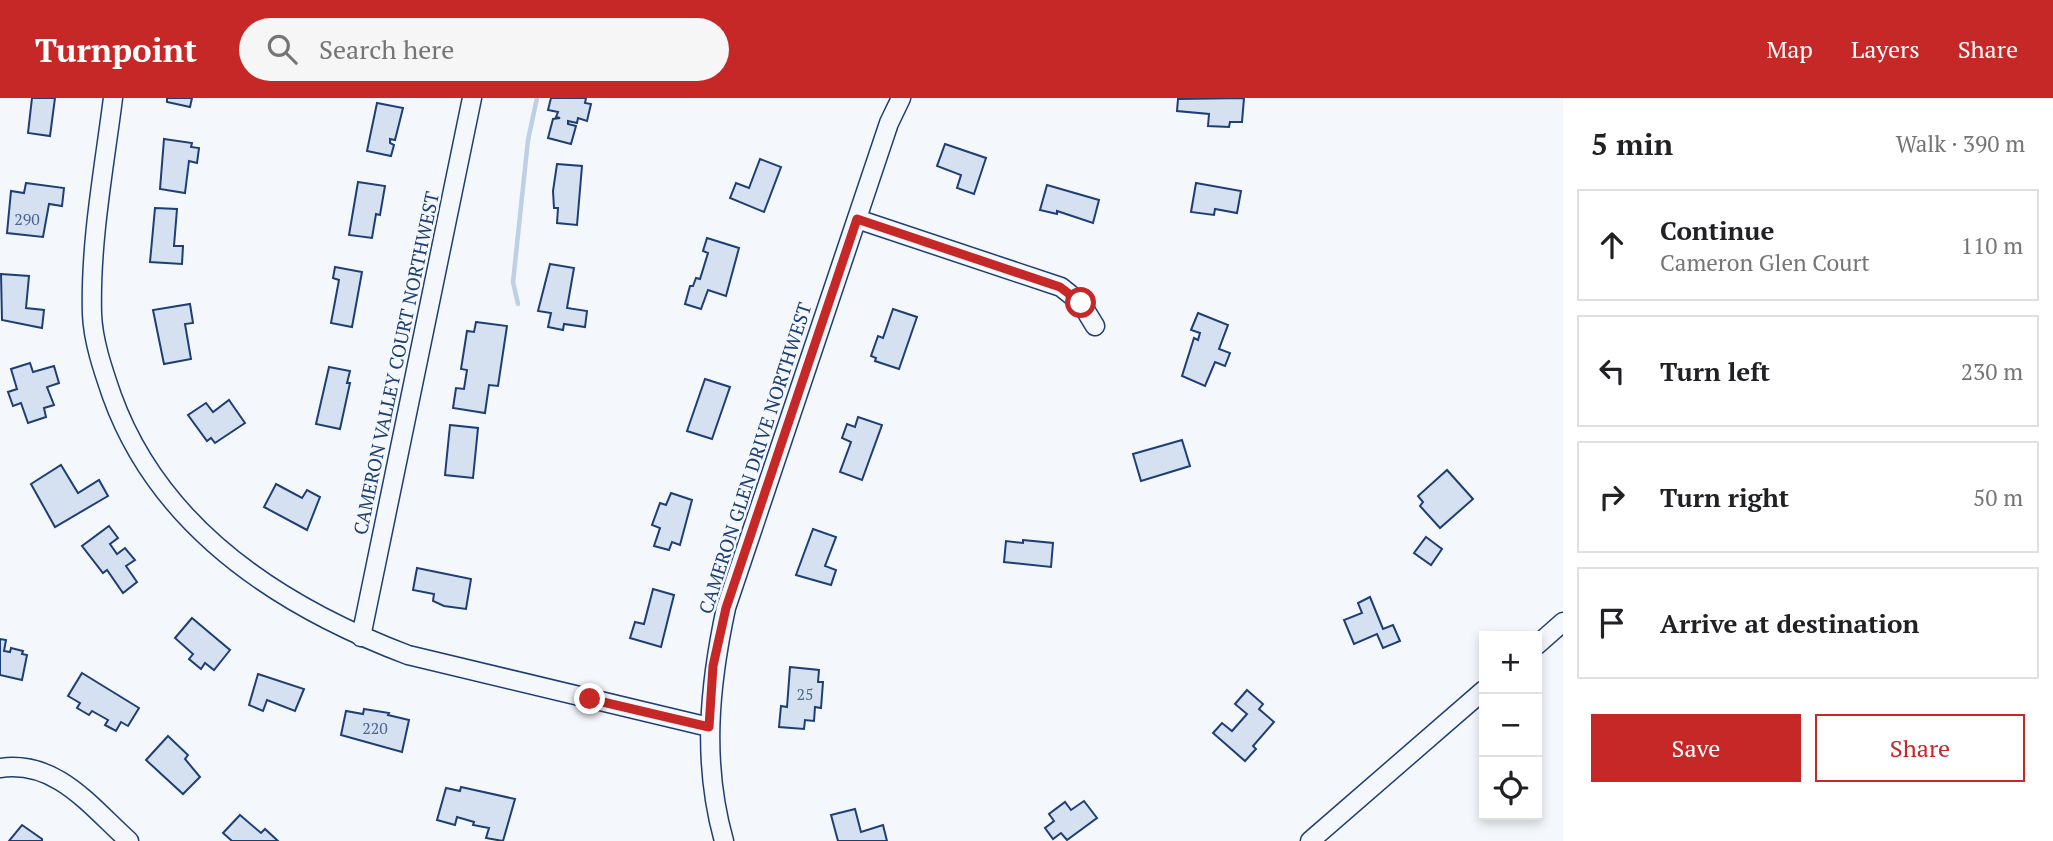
<!DOCTYPE html>
<html lang="en">
<head>
<meta charset="utf-8">
<style>
	body { margin:0; font-family:"PT Serif",serif; background:#f6f6f6; color:#202124 }
	.controls { position:absolute; right:21px; bottom:21px; display:grid; overflow:hidden; border-radius:0px; box-shadow:0 4px 10px #0003 }
	.controls button { width:63px; height:63px; display:grid; place-items:center; padding:0; border:0; border-bottom:2px solid #e0e0e0; background:#fff; color:#202124; font:35px sans-serif }
	.stop { position:absolute; width:21px; height:21px; margin:-16px; border:5px solid #c62828; border-radius:50%; background:#fff }
	.stop.end { background:#c62828; border-color:#fff; box-shadow:0 2px 7px #0008 }
	.list { margin:0; padding:0; list-style:none }
	h2 { display:flex; justify-content:space-between; align-items:center; height:91px; margin:0; padding:0 28px; font-size:30px }
	h2 small { font-size:23px; font-weight:400; color:#757577 }
	.list li { display:grid; grid-template-columns:46px 1fr auto; gap:21px; align-items:center; box-sizing:border-box; height:112px; margin:0 14px 14px; padding:0 14px; border:2px solid #e0e0e0; border-radius:0px }
	.list b { display:block; font-size:26px; white-space:nowrap }
	.list p { margin:0; font-size:23px; white-space:nowrap; color:#757577 }
	.list em { font-size:23px; font-style:normal; color:#757577 }
	.actions { display:flex; gap:14px; padding:21px 28px }
	.actions a { flex:1; padding:16px 0; border:2px solid #c62828; border-radius:0px; text-align:center; font-size:24px; color:#c62828 }
	.actions .main { background:#c62828; color:#fff }
	.icon { flex:none; width:38px; height:38px; fill:none; stroke:currentColor; stroke-width:2; stroke-linecap:round; stroke-linejoin:round }
	.map { position:relative; flex:none; width:1563px; height:743px; overflow:hidden }
	header { display:flex; align-items:center; gap:42px; box-sizing:border-box; height:98px; padding:0 35px; background:#c62828; color:#fff }
	header strong { font-size:33px }
	nav { display:flex; gap:38px; margin-inline-start:auto; font-size:24px }
	.search { width:490px; height:63px; background:#f6f6f6; display:flex; align-items:center; gap:18px; box-sizing:border-box; padding:0 24px; border-radius:38px; color:#757577; font-size:26px }
	main { display:flex }
	aside { flex:1; background:#fff }
	.map>svg:first-child { display:block }
</style>
</head>
<body>
<header>
<strong>Turnpoint</strong>
<div class="search"><svg class="icon" aria-label="search" viewBox="0 0 24 24"><circle cx="10" cy="10" r="6"/><path d="M15 15l6 6"/></svg>Search here</div>
<nav><a>Map</a><a>Layers</a><a>Share</a></nav>
</header>
<main>
<div class="map">
<svg width="1563" height="743" viewBox="0 0 1563 743">
	<rect width="100%" height="100%" fill="#f4f7fb"/>
	<g fill="none" stroke-linecap="round" stroke-linejoin="round">
		<path stroke="#bed0e5" stroke-width="4.5" d="M518,206L513,184L528,42L537,0"/>
	</g>
	<g fill="#d5e0f0" stroke="#1d3f73" stroke-width="2">
		<path d="M32,0H55L50,38L28,35Z"/>
		<path d="M167,0H192L190,9L167,4Z"/>
		<path d="M551,0H586L585,5L591,6L587,23L578,20L577,25L568,23V26L576,28L571,46L548,40L553,21L560,20L556,19L558,14L548,12Z"/>
		<path d="M1244,0L1242,24H1230L1229,29L1208,28L1209,16L1177,13L1178,1Z"/>
		<path d="M377,5L403,10L395,42L390,41V45L394,47L391,58L367,53Z"/>
		<path d="M164,41L192,45L191,49L199,50L197,65L189,63L185,95L160,91Z"/>
		<path d="M945,46L986,60L974,96L957,90L961,77L937,68Z"/>
		<path d="M760,61L781,69L764,114L730,100L736,85L749,90Z"/>
		<path d="M557,66L582,68L577,127L557,125L558,110H554L553,93Z"/>
		<path d="M358,84L385,88L380,117L376,116L372,140L349,137Z"/>
		<path d="M26,85L64,90L62,108L49,106L43,139L7,135L11,93L24,95Z"/>
		<path d="M1196,85L1241,93L1237,115L1215,111L1214,117L1191,114Z"/>
		<path d="M1047,87L1099,102L1093,125L1057,113V116L1040,112Z"/>
		<path d="M155,110L177,111L174,148H183L182,166L150,164Z"/>
		<path d="M707,140L739,150L726,198L708,192L701,211L685,206L690,188H693L696,180L700,181L708,155L703,153Z"/>
		<path d="M550,166L574,170L567,210L587,213L585,229L564,226L563,232L548,229L551,215L538,213Z"/>
		<path d="M335,169L362,174L352,229L331,225L339,182L333,180Z"/>
		<path d="M1,176L29,178L26,210L44,212L42,230L2,222Z"/>
		<path d="M190,206L193,225L185,226L191,261L164,266L153,212Z"/>
		<path d="M893,211L917,219L899,271L875,263L876,260L871,258L878,238L883,240Z"/>
		<path d="M1198,215L1228,227L1219,251L1230,255L1225,268L1215,264L1205,288L1182,278L1194,240L1198,242L1200,235L1191,232Z"/>
		<path d="M476,224L507,228L498,288L489,287L485,315L453,310L456,290L464,291L467,272L461,271L467,233L474,234Z"/>
		<path d="M30,265L33,274L54,268L59,285L47,289L54,307L44,310L46,319L28,325L21,305L13,308L8,294L17,291L11,271Z"/>
		<path d="M329,269L350,273L347,285H350L340,331L316,326Z"/>
		<path d="M705,281L730,289L712,341L687,333Z"/>
		<path d="M229,302L245,325L215,345L211,340L207,343L188,317L206,305L213,314Z"/>
		<path d="M858,319L882,327L862,382L840,374L851,344L842,340L847,326L855,329Z"/>
		<path d="M450,327L478,330L473,380L445,377Z"/>
		<path d="M1182,342L1190,368L1141,383L1133,356Z"/>
		<path d="M61,367L78,395L99,382L108,398L55,429L31,386Z"/>
		<path d="M1447,372L1473,401L1440,430L1420,408L1423,404L1418,398Z"/>
		<path d="M276,386L302,400L307,392L320,399L307,432L264,409Z"/>
		<path d="M671,395L692,402L680,447L672,444L669,452L654,448L660,430L652,427L660,405L666,407Z"/>
		<path d="M109,428L118,440L110,446L117,456L125,450L135,462L126,468L137,484L123,495L107,472L103,475L82,448Z"/>
		<path d="M813,431L836,439L825,468L836,472L831,487L796,477Z"/>
		<path d="M1426,439L1442,451L1431,467L1414,455Z"/>
		<path d="M1023,442L1053,445L1051,469L1004,464L1006,443L1023,445Z"/>
		<path d="M417,470L471,481L466,511L444,508L433,503L434,496L413,492Z"/>
		<path d="M653,491L674,497L661,549L630,540L635,524L644,526Z"/>
		<path d="M1370,499L1383,531L1393,527L1400,543L1383,550L1377,536L1354,546L1344,522L1362,515L1358,505Z"/>
		<path d="M192,520L230,552L214,572L205,565L201,571L189,561L193,556L175,540Z"/>
		<path d="M0,541L6,542L4,553L10,554L11,550L23,553L22,556L27,557L22,582L0,577Z"/>
		<path d="M790,569L819,572L818,584H823L821,610L815,609L814,623L805,622L804,631L779,629L781,608L787,609Z"/>
		<path d="M82,575L139,610L128,628L121,624L116,633L105,627L108,622L92,613L89,617L77,610L80,605L68,598Z"/>
		<path d="M258,576L304,591L295,613L267,602L263,613L249,607Z"/>
		<path d="M1247,592L1263,606L1259,611L1274,624L1253,648L1256,651L1245,663L1213,635L1222,625L1232,633L1247,616L1235,606Z"/>
		<path d="M364,611L389,615L388,617L409,622L402,654L341,637L346,613L363,616Z"/>
		<path d="M168,638L188,657L185,661L200,679L183,696L146,662Z"/>
		<path d="M461,689L515,701L503,743L486,740L489,730L473,727L474,724L457,719L455,727L437,722L446,690L460,693Z"/>
		<path d="M1084,703L1097,720L1067,742L1061,735L1053,741L1045,730L1054,723L1049,716L1065,704L1071,712Z"/>
		<path d="M855,711L861,734L883,727L887,743H838L831,717Z"/>
		<path d="M240,717L261,735L265,731L278,743H232L223,735Z"/>
		<path d="M22,727L42,741V743H9Z"/>
	</g>
	<g fill="none" stroke-linecap="round" stroke-linejoin="round">
		<g stroke="#1d3f73" stroke-width="21">
			<g id="minor">
				<path d="M113,0C104,71 90,144 92,216C93,243 103,272 112,298C160,431 281,509 408,557L709,629"/>
				<path d="M857,121L1061,189L1081,205L1095,228"/>
				<path d="M361,539L472,0"/>
				<path d="M1537,547L1563,524"/>
				<path d="M0,670C57,662 90,708 129,743"/>
				<path d="M724,743C702,665 709,589 726,510L889,25L901,0"/>
				<path d="M1310,743L1484,592"/>
			</g>
		</g>
		<use href="#minor" stroke="#f4f7fb" stroke-width="18"/>
	</g>
	<g fill="none" stroke-linecap="round" stroke-linejoin="round">
		<path stroke="#c62828" stroke-width="9" d="M590,601L709,629L713,568L726,510L857,121L1060,189L1081,205"/>
	</g>
	<g text-anchor="middle" stroke-width="5" stroke-linejoin="round" paint-order="stroke">
		<g font-size="16" fill="#4b6792">
			<text x="27" y="127">290</text>
			<text x="805" y="602">25</text>
			<text x="375" y="636">220</text>
		</g>
		<g font-size="19" fill="#1d3f73" stroke="#f4f7fb">
			<text transform="translate(396 265) rotate(-78)" y="7">CAMERON VALLEY COURT NORTHWEST</text>
			<text transform="translate(755 360) rotate(-72)" y="7">CAMERON GLEN DRIVE NORTHWEST</text>
		</g>
	</g>
</svg>
<div class="controls">
<button>+</button>
<button>−</button>
<button><svg class="icon" aria-label="locate" viewBox="0 0 24 24"><circle cx="12" cy="12" r="6"/><path d="M12 2v4M12 18v4M2 12h4M18 12h4"/></svg></button>
</div>
<div class="stop" style="left:1081px;top:205px"></div>
<div class="stop end" style="left:590px;top:601px"></div>
</div>
<aside>
<h2>5 min<small>Walk · 390 m</small></h2>
<ul class="list">
<li><svg class="icon" aria-label="ahead" viewBox="0 0 24 24"><path d="M12 20V5M6 11l6-6 6 6"/></svg><div><b>Continue</b><p>Cameron Glen Court</p></div><em>110 m</em></li>
<li><svg class="icon" aria-label="left" viewBox="0 0 24 24"><path d="M17 20v-9H6M10 6l-5 5 5 5"/></svg><div><b>Turn left</b></div><em>230 m</em></li>
<li><svg class="icon" aria-label="right" viewBox="0 0 24 24"><path d="M7 20v-9h11M14 6l5 5-5 5"/></svg><div><b>Turn right</b></div><em>50 m</em></li>
<li><svg class="icon" aria-label="arrive" viewBox="0 0 24 24"><path d="M6 21V4h12l-3 4 3 4H6"/></svg><div><b>Arrive at destination</b></div></li>
</ul>
<div class="actions"><a class="main">Save</a><a>Share</a></div>
</aside>
</main>
</body>
</html>
